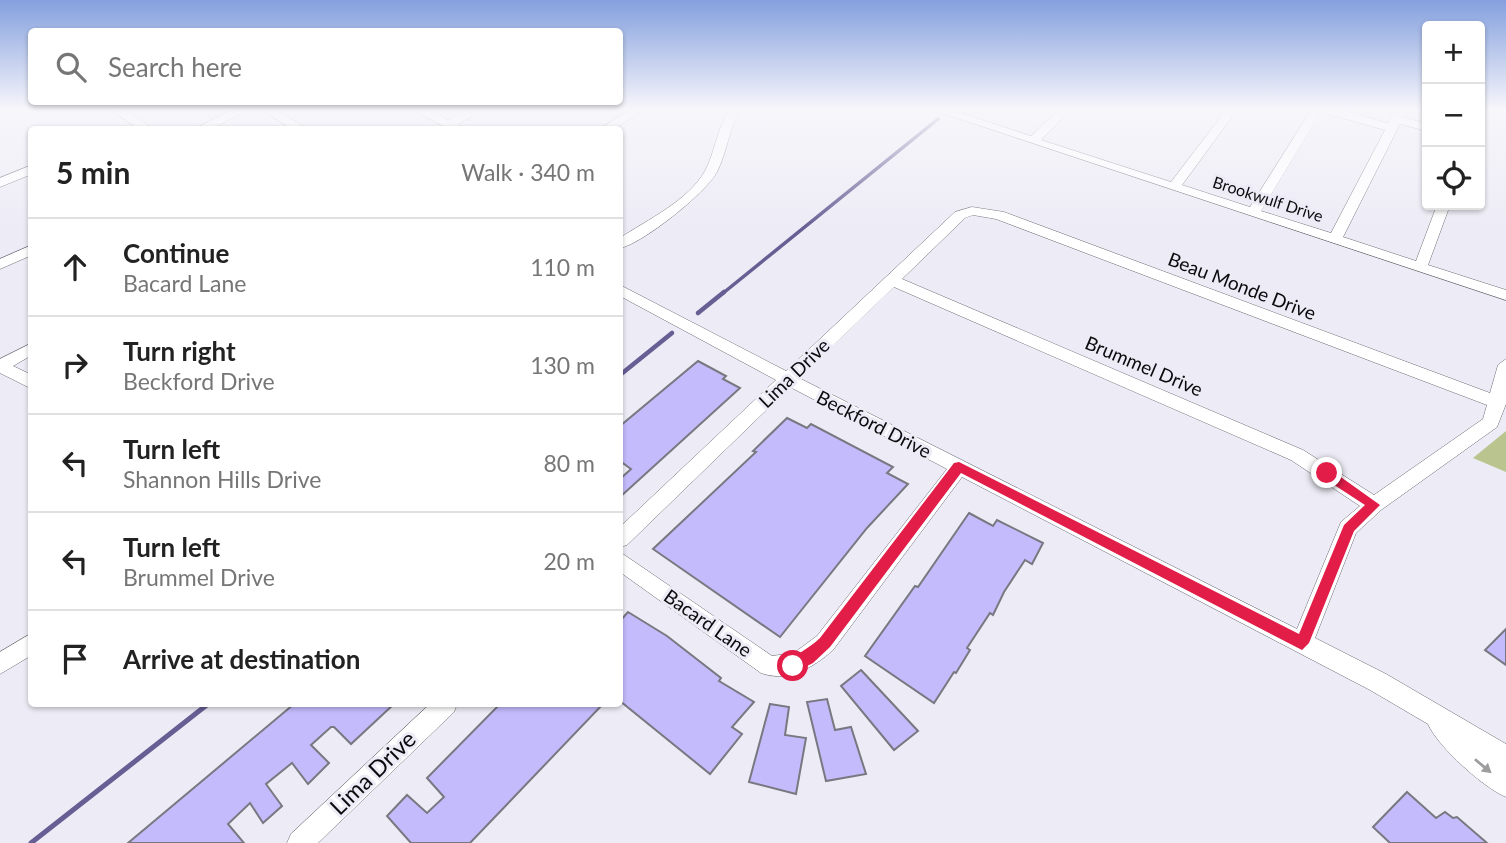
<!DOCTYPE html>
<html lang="en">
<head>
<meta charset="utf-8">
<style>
	body { margin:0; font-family:Lato,sans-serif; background:#f2f2f2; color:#222 }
	.controls { position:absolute; right:21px; top:21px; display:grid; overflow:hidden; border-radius:7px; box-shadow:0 2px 5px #0004 }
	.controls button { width:63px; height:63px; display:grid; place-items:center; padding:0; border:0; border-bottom:2px solid #e0e0e0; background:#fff; color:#222; font:35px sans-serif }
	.stop { position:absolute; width:21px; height:21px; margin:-16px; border:5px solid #e11d48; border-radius:50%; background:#fff }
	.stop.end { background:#e11d48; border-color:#fff; box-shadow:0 2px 7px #0008 }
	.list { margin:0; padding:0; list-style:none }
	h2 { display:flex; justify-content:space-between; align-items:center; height:91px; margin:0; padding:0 28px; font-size:30px }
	h2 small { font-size:23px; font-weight:400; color:#767676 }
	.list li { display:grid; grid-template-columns:46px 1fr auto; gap:21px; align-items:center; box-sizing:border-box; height:98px; padding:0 28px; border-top:2px solid #e0e0e0 }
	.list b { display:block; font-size:26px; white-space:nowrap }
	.list p { margin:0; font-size:23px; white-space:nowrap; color:#767676 }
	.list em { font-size:23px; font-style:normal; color:#767676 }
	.icon { flex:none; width:38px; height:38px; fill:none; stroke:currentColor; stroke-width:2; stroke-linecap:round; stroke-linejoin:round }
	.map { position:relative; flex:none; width:1506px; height:843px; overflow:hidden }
	.search { position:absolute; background:#fff; box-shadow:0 2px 5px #0004; left:28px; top:28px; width:595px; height:77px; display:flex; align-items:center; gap:18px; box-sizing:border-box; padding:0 24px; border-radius:7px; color:#767676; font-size:26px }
	.panel { position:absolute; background:#fff; box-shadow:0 2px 5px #0004; left:28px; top:126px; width:595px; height:581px; border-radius:7px }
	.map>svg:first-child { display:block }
</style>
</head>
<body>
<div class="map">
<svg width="1506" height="843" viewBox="0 0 1506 843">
	<rect width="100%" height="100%" fill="#edecf6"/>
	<path fill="#b9c48f" d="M1506,431V472L1473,458Z"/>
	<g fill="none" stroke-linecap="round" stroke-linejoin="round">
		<path stroke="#675e94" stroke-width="3.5" d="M722,294L938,119"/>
		<g stroke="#675e94" stroke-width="4.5">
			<path d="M698,313L724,292"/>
			<path d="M620,375L672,333"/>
		</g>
		<path stroke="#675e94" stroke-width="5" d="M31,843L208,704"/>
	</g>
	<g fill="#c4bbfc" stroke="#797880" stroke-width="2">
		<path d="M698,361L726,376L723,379L740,388L620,497V479L631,469L620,461V426Z"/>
		<path d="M787,418L807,428L811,424L893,467L887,473L908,484L867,528L780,637L653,549L756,452L753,451Z"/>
		<path d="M969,513L993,526L997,520L1043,543L1032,564L1025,560L1004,592L993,615L990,613L967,648L970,650L956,673L954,672L934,703L865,656L915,586L918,587Z"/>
		<path d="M628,612L667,636L721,678L719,681L754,702L732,727L742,734L710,774L620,701V621Z"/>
		<path d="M1506,629V665L1485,650Z"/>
		<path d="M861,670L918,731L894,750L841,686Z"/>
		<path d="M827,699L835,730L851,727L866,774L826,781L807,702Z"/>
		<path d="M294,704H394L351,744L334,727H331L311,745L329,763L308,784L292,763L266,784L282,806L263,823L250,803L228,824L244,843H128Z"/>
		<path d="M500,704H603L470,843H411L387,816L407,795L427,813L444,797L427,778Z"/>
		<path d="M770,704L789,707L785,735L806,738L796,794L749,782Z"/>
		<path d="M1407,792L1436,818L1445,812L1453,818L1457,817L1487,843H1390L1373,827Z"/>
	</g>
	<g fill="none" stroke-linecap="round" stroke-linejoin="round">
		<g stroke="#6b6b73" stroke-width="1">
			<g id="minor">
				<path d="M0,110H6V111L0,114Z"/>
				<path d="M111,110H125L155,130H140Z"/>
				<path d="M232,110H248L209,130H192Z"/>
				<path d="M261,110H276L310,130H294Z"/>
				<path d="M414,110H429L448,120L468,110H483L458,124L466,130H450Z"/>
				<path d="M629,110H643L613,130H598Z"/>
				<path d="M729,110H740C729,129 727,152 717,172C706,193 642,244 620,248V238C647,220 688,201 705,171C715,152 717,129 729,110Z"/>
				<path d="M933,110H951L1031,136L1059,110H1071L1041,140L1171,182L1226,110H1237L1182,185L1250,207L1311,110H1340L1388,123L1395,110H1407L1403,117L1427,124V131L1400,124L1343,237L1416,261L1437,205H1450L1428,265L1506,290V300ZM1321,112L1385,130L1331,233L1261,211Z"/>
				<path d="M32,165V174L0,187V178Z"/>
				<path d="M972,207L1004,212L1490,393L1498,365L1506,359V404L1497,427L1381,510L1356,533L1315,638L1386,674L1506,744V797C1484,788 1438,747 1428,724L1370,690L962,477L833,650C814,667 788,683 761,673L620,572V552L772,656L794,653L817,636L947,469L790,387L627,545L620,547V527L776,380L620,296V285L786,371L955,212ZM973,215L996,219L1487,405L1483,419L1374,495L1303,450L902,279L965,218ZM894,287L1291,460L1360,506L1341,522L1297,629L799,378Z"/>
				<path d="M32,245V255L0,269V259Z"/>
				<path d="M32,343V355L13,366L32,375V389L0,373V359Z"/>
				<path d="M32,633V655L0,674V652Z"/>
				<path d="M430,704H457L454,712L318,843H287L291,834Z"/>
			</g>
		</g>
		<use href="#minor" fill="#fff" fill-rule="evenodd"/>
	</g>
	<defs><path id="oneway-solid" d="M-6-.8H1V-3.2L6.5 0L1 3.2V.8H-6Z" transform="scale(1.75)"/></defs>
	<use fill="#9d9d9f" href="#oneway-solid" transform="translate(1483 766) rotate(40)"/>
	<linearGradient id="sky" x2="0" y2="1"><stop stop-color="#84a0de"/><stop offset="0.48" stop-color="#f7f6fb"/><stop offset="1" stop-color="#f7f6fb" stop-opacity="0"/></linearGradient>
	<rect width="1506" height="228" fill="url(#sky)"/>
	<path fill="#e11d48" d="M959,462L1299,634L1344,525L1365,505L1322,477V470H1331L1380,505L1354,531L1309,643L1302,650L961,473L830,647L813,663L793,673L787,671L785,666C791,657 811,647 820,638L954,463Z"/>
	<g text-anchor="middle" stroke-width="6" stroke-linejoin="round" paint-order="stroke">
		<g font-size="16" fill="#0b0b0e" stroke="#edecf6">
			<text transform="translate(1268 199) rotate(18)" y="6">Brookwulf Drive</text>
		</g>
		<g font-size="19" fill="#0b0b0e" stroke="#edecf6">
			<text transform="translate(1242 286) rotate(21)" y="7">Beau Monde Drive</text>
			<text transform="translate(1144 366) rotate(23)" y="7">Brummel Drive</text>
			<text transform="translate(794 373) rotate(-44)" y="7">Lima Drive</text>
			<text transform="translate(874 424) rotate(27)" y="7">Beckford Drive</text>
			<text transform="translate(708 623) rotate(35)" y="7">Bacard Lane</text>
		</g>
		<g font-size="23" fill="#0b0b0e" stroke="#edecf6">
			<text transform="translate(373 773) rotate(-44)" y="8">Lima Drive</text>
		</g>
	</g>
</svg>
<div class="controls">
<button>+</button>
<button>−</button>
<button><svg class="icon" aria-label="locate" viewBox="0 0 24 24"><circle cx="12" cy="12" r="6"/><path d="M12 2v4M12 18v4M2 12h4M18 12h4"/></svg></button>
</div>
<div class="stop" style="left:793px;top:666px"></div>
<div class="stop end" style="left:1327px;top:473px"></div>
<div class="search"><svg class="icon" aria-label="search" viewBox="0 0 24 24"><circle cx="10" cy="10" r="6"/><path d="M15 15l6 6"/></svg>Search here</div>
<section class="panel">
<h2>5 min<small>Walk · 340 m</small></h2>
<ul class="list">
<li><svg class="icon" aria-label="ahead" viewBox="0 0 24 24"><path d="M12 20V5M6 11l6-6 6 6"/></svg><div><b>Continue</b><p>Bacard Lane</p></div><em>110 m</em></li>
<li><svg class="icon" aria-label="right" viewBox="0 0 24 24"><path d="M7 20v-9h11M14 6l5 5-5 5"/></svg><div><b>Turn right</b><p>Beckford Drive</p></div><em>130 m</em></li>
<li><svg class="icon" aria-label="left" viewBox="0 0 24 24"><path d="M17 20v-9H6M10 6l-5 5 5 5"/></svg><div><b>Turn left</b><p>Shannon Hills Drive</p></div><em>80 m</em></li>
<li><svg class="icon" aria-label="left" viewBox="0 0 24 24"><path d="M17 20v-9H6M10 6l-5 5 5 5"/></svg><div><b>Turn left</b><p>Brummel Drive</p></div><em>20 m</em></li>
<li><svg class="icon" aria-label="arrive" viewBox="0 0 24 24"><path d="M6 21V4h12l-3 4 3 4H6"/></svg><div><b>Arrive at destination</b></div></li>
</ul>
</section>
</div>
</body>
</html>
